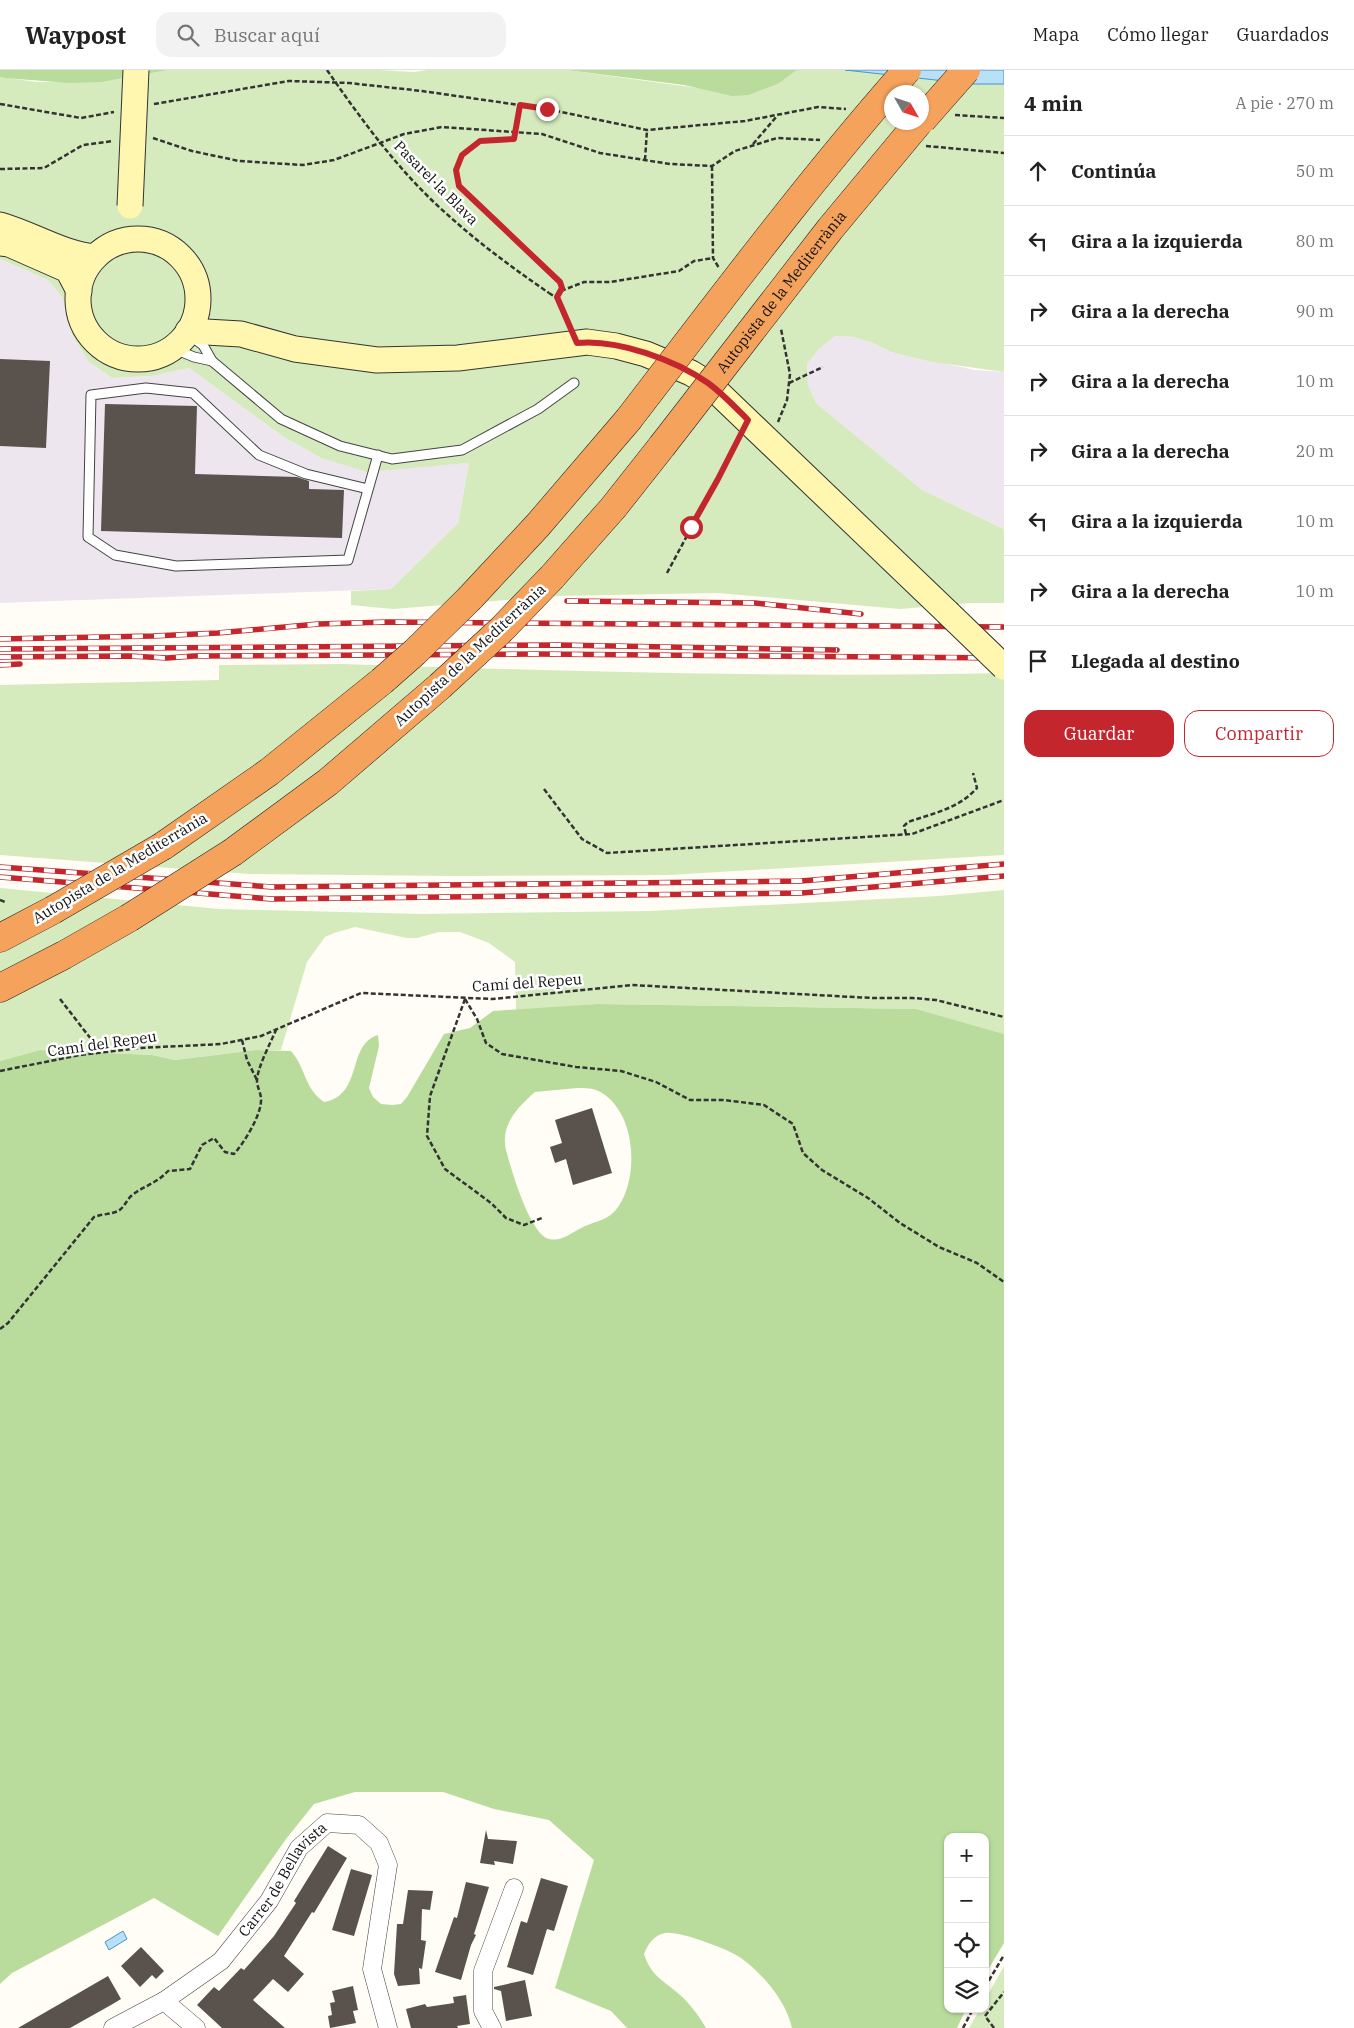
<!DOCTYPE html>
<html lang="es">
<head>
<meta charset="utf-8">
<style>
	body { margin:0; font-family:"IBM Plex Serif",serif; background:#f2f2f2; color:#222 }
	.controls { position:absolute; right:15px; bottom:15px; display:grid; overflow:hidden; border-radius:10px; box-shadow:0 1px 4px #0004 }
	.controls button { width:45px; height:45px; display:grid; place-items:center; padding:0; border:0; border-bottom:1px solid #e0e0e0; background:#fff; color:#222; font:25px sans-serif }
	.compass { position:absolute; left:884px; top:15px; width:45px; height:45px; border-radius:50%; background:#fff; box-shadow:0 1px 4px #0004; rotate:129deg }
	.stop { position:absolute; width:15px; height:15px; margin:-11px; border:4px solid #c4262e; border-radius:50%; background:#fff }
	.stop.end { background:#c4262e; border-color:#fff; box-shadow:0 1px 5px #0008 }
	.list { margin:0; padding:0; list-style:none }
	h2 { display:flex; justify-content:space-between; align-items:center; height:65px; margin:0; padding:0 20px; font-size:21px }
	h2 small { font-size:16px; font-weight:400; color:#767676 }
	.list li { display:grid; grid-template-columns:32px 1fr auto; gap:15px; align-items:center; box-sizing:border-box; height:70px; padding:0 20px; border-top:1px solid #e0e0e0 }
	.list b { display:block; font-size:19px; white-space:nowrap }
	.list em { font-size:16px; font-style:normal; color:#767676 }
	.actions { display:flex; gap:10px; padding:15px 20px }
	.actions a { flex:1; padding:11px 0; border:1px solid #c4262e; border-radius:15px; text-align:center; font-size:18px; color:#c4262e }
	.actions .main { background:#c4262e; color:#fff }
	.icon { flex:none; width:28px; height:28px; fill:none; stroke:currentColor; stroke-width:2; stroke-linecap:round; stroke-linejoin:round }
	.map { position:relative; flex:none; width:1004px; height:1958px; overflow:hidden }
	header { display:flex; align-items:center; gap:30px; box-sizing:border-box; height:70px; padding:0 25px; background:#fff; border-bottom:1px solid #e0e0e0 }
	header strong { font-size:24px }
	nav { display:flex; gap:28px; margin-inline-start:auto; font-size:18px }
	.search { width:350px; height:45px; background:#f2f2f2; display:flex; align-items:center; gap:12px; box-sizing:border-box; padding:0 18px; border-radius:15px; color:#767676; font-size:19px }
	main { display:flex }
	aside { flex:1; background:#fff }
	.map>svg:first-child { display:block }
</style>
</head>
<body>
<header>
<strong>Waypost</strong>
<div class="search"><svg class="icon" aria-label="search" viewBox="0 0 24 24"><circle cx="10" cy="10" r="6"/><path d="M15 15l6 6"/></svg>Buscar aquí</div>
<nav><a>Mapa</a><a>Cómo llegar</a><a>Guardados</a></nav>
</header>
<main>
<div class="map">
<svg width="1004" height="1958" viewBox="0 0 1004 1958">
	<rect width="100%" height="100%" fill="#fffdf5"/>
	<g fill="#eee6ef">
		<path d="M0,189L48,210L62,227L72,265L89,292L112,308L152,306L189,298L284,367L321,388L367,401L469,393L458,453L391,519L0,533Z"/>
		<path d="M835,266L854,267L873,273L891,282L975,300L1004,302V459L922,420L816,333L808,315L807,294L819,279Z"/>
	</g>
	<g fill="#d5ebbd" fill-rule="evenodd">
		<path d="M168,0H379L414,2L428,0H567L749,25L778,14L797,0H845L972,14H1004V302L933,292L891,282L873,273L854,267L835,266L819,279L807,294L808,315L816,333L922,420L1004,459V533H971L900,539L718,523L559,526L393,539L351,535V521L391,519L458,453L469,393L367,402L321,388L284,367L189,298L152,306L112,308L89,292L72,265L62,227L48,210L0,189V7L37,12H102ZM892,22H922V52H892Z"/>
		<path d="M342,594C563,601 784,608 1004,603V785L669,805L453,806L249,804L0,785V615L219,610V595Z"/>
		<path d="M0,818L219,839L422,844L650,841L939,826L1004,820V964L915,939L598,934L516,941L515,892L489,873L460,862H439L417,868H407L355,857L334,863L325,867L307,892L281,980H256L175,990L152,985L40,980L0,991Z"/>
		<path d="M1004,1896V1958H969L980,1939H985V1930Z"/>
	</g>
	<g fill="#b9dc9c" fill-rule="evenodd">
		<path d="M0,0H168L102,12L69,13L5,8L0,7Z"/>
		<path d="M567,0H797L778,14L749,25L732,26L684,15Z"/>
		<path d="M598,934L916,939L1004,964V1873L985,1905V1767H948V1939H966L957,1958H792C786,1931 763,1904 741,1888C728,1879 680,1861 665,1863C654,1865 648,1874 644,1884C651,1906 663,1910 679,1924C690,1934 699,1946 706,1958H627L611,1941L555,1918L594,1790L549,1750L494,1739L443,1722H355L314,1734L286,1769L218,1866L154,1828L12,1903L0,1914V991L40,980L152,985L175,990L256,980L291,981C306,998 304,1018 324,1032C364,1025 346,975 378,965L379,976L369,1018L373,1027L381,1034L392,1035L401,1034L407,1027L444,964L470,958L493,941ZM577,1018C584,1018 590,1018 596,1020C637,1037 641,1111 615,1141C606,1151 592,1152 581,1158C571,1163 561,1172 549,1169C530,1165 511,1099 506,1080C500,1055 518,1037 535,1022Z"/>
	</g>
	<g fill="#b9e0f7" stroke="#3f96cf">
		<path d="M845,0H1004V14H972Z"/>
		<path d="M123,1861L127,1869L109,1880L105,1872Z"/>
	</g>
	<g fill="#5a524d">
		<path d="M0,289L50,291L46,378L0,376Z"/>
		<path d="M105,334L197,336L195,404L297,407L309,411V419L344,420L342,468L101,461Z"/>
		<path d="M592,1038L612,1103L573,1115L566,1089L555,1093L550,1077L562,1073L555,1050Z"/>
		<path d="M486,1760L488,1769L517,1771L513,1794L494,1791L495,1795L480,1793Z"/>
		<path d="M328,1776L347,1788L314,1843L312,1842L284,1886L304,1904L288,1922L273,1909L253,1930L285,1958H222L197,1935L214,1917L219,1921L241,1898L244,1900L274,1866L296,1833L294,1831Z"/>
		<path d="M351,1799L372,1805L354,1866L332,1860Z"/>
		<path d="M541,1808L568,1816L554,1861L547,1859L533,1905L507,1897L521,1851L527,1853Z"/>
		<path d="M466,1812L489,1817L474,1864L476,1865L471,1875L461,1910L435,1902L454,1847L457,1848Z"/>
		<path d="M408,1820L433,1821L430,1840L422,1839L421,1870L426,1871L422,1899L419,1898L420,1914L398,1916L394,1904L397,1854H403Z"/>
		<path d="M141,1877L164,1901L156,1909L152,1905L140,1917L121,1896Z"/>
		<path d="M108,1906L121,1929L111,1935L70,1958H18Z"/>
		<path d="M525,1910L532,1946L506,1951L501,1921L494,1919V1917Z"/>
		<path d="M353,1916L358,1940L353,1941L356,1953L330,1958L328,1946L332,1945L330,1933L335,1932L332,1921Z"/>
		<path d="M466,1925L470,1954L457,1956L458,1958H411L406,1939L425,1934L427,1937L454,1933L453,1927Z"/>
	</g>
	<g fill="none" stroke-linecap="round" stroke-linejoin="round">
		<g stroke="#444" stroke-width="11">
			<g id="lane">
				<path d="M192,267L203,275L212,291L281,349L340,376L392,389L462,380L538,339L574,313"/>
				<path d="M172,278L194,287L212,291"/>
				<path d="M368,419L306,404L259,385L193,323L146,318L91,325L88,467L115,485L176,496L348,490L378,385"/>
			</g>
		</g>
		<g stroke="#444" stroke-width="19">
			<g id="street">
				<path d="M164,1931L196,1958"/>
				<path id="s1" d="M113,1958L164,1931L221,1891L269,1831L299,1778L327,1753L359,1755L379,1773L388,1795L372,1899L388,1958"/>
				<path d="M492,1958L483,1941V1901L514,1818"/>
			</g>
		</g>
		<g stroke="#333" stroke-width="27">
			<g id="secondary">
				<path d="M0,155C32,164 62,184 95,187"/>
				<circle cx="138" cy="229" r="60"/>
				<path d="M0,173L9,174L68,200L79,221"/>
				<path d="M188,261L241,264L295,279L377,290L458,288L587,272L616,276L646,284L691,303L709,314L947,542"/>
			</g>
		</g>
		<g stroke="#222" stroke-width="29">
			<g id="highway">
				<path d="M552,507L613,438L662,376"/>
				<path d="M470,528L538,455L628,350"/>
				<path d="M163,776L269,702L382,611"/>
				<path d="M233,782L328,712L440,616"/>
				<path d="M0,868L53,840"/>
				<path d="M0,918L64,885L129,848"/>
			</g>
		</g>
		<g stroke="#333" stroke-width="2.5" stroke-dasharray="5 2.5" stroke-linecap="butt">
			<path d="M0,34L81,48L114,42"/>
			<path d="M154,34L289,11L349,13L422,21L547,39L647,60L745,51L818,37L846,39"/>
			<path d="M520,35L515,69L480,71L462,85L456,100L459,116L560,212L562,218L558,226L555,227L549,223"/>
			<path d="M955,45L1004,48"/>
			<path d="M153,68L192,81L239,91L303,95L334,90L404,64L442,57L542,64L600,83L670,94L712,96L735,81L777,68L820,70"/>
			<path d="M753,74L777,46"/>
			<path d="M926,76L1004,83"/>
			<path d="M645,90L647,60"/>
			<path d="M712,96L713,188L719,198"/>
			<path d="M0,99L44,98L83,75L113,71"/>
			<path d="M561,221L584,212H610L679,201L694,191L713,188"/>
			<path d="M557,227L569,255"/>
			<path d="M789,313L823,297"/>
			<path d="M778,352L787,330L790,304L781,259"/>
			<path d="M667,503L739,369"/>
			<path d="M544,719L582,769L607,783L912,764L1004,730"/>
			<path d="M906,764L904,756L908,752C934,743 958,739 977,718L973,703"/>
			<path d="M0,830L5,832"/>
			<path d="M60,929L101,982"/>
			<path d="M465,929L477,949L486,973L502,984L576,997L621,1001L656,1012L690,1030H724L764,1035L793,1054L803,1083L822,1100L868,1128L900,1153L939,1177L977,1193L1004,1212"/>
			<path d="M465,929L430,1026L427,1066L445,1099L491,1133L506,1148L524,1155L542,1148"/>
			<path d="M242,970L247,990L257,1010"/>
			<path d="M0,1001L80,985L140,978L221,974L261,966L361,923L492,929L632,915L872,928H913L936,930L1004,947"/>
			<path d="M0,1259L8,1253L94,1147C102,1144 112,1144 118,1141C124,1138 126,1131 131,1126C143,1116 156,1114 168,1101L190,1099L202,1075L214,1068L225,1082L234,1084C244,1073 262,1044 261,1029C261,1023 257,1017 257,1011C257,998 271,972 276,960"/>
			<path d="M985,1917L1004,1885"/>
			<path d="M963,1958L973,1939"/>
			<path d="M994,1958L985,1946L1004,1922"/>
		</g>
		<use href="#lane" stroke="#fff" stroke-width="9"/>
		<use href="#street" stroke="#fff" stroke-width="18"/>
		<use href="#secondary" stroke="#fff6b0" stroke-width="25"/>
		<use href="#highway" stroke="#f5a25d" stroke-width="28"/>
		<g stroke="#c4262e" stroke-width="5.5">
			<g id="rail">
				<path d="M567,531L755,533L861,544"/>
				<path d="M0,569L153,566L218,563L318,554L388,552L1004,557"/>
				<path d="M0,579L558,575L837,580"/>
				<path d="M0,587L129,586L167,588L194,586L536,584L1004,588"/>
				<path d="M0,595L20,594"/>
				<path d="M0,797L272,817L801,811L1004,794"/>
				<path d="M0,807L271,829L802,823L1004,806"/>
			</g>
		</g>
		<use href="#rail" stroke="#fff" stroke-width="4" stroke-dasharray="11" stroke-linecap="butt"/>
		<g stroke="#333" stroke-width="27" stroke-linecap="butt">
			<g id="secondary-bridge">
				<path d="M130,136L136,0"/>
				<path d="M947,542L1004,597"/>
			</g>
		</g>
		<g stroke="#222" stroke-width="29" stroke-linecap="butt">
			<g id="highway-bridge">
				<path d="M922,50L966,0"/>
				<path d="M628,350C719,232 808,112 907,0"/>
				<path id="s2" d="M662,376L830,159L919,52"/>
				<path d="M382,611L415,582L470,528"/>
				<path d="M440,616L502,559L552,507"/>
				<path d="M53,840L163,776"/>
				<path d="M129,848L233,782"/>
			</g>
		</g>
		<path stroke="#333" stroke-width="2.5" stroke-dasharray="5 2.5" stroke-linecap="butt" d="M327,0C363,52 401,104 449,146C480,174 514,199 549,223"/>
		<use href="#secondary-bridge" stroke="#fff6b0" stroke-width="25"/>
		<use href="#highway-bridge" stroke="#f5a25d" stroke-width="28"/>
	</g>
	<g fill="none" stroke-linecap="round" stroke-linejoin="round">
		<path stroke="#c4262e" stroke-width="6" d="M547,39L520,35L514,69L480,71L462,85L456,100L459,116L560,212L562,218L557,227L577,273C618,269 675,290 708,313C723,324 735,337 748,350L718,409L691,457"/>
	</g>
	<g text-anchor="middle" stroke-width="5" stroke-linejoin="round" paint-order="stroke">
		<g font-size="15" fill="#111" stroke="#fff">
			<text transform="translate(436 113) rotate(45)" y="5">Pasarel·la Blava</text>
			<text dy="5" stroke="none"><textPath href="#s2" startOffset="195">Autopista de la Mediterrània</textPath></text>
			<text transform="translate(470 585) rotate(-43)" y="5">Autopista de la Mediterrània</text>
			<text transform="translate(120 798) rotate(-31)" y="5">Autopista de la Mediterrània</text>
			<text transform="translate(527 913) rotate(-4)" y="5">Camí del Repeu</text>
			<text transform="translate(102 974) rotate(-8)" y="5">Camí del Repeu</text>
			<text dy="5" stroke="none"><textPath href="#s1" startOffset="230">Carrer de Bellavista</textPath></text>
		</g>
	</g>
</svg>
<div class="controls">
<button>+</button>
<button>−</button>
<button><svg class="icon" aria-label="locate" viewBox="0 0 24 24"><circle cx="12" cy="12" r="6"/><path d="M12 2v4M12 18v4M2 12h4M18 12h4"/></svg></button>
<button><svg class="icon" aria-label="layers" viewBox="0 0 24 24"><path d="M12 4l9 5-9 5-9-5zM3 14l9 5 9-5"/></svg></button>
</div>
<svg class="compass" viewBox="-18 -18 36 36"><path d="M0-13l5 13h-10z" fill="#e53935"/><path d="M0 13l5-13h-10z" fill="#767676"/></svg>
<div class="stop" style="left:691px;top:457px"></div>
<div class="stop end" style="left:547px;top:39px"></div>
</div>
<aside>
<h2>4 min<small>A pie · 270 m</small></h2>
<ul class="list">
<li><svg class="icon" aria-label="ahead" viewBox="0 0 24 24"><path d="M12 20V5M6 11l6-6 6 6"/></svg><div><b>Continúa</b></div><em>50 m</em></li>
<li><svg class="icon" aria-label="left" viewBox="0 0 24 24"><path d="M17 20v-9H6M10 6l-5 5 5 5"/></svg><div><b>Gira a la izquierda</b></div><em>80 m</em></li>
<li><svg class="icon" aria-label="right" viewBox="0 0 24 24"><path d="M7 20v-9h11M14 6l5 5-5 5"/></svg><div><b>Gira a la derecha</b></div><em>90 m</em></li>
<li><svg class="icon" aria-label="right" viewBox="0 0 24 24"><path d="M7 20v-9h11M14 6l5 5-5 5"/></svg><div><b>Gira a la derecha</b></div><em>10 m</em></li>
<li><svg class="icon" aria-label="right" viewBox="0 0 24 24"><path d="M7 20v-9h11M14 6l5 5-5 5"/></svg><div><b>Gira a la derecha</b></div><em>20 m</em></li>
<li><svg class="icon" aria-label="left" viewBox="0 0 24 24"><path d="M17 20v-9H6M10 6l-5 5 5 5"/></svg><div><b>Gira a la izquierda</b></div><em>10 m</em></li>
<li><svg class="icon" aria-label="right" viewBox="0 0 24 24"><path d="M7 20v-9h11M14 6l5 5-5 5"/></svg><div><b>Gira a la derecha</b></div><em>10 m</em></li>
<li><svg class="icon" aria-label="arrive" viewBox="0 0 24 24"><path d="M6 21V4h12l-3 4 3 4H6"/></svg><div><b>Llegada al destino</b></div></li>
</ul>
<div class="actions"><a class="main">Guardar</a><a>Compartir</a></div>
</aside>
</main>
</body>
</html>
